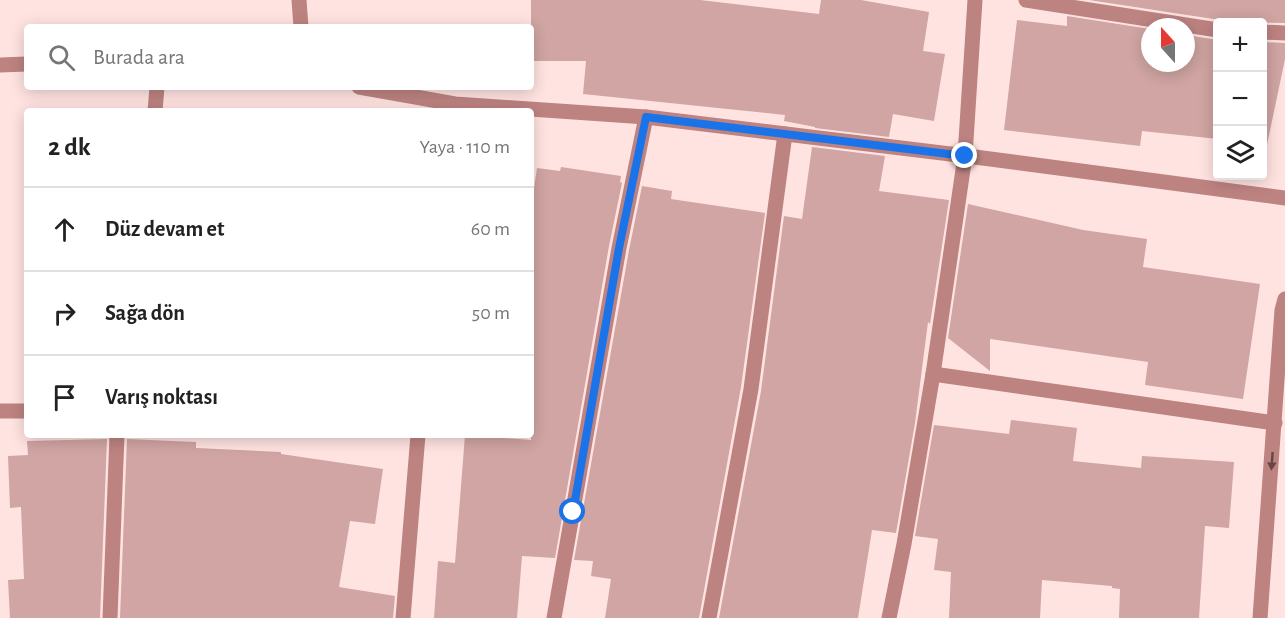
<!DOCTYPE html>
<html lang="tr">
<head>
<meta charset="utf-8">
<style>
	body { margin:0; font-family:"Alegreya Sans",sans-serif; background:#f6f6f6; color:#222 }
	.controls { position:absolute; right:18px; top:18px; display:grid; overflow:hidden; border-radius:6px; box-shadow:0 3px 15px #0003 }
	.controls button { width:54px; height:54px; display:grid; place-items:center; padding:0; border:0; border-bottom:2px solid #e0e0e0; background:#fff; color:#222; font:30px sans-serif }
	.compass { position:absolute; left:1141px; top:18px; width:54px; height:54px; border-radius:50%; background:#fff; box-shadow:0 3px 15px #0003; rotate:339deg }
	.stop { position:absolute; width:18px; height:18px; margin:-14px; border:4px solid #1a73e8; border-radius:50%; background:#fff }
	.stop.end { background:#1a73e8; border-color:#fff; box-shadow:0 2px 6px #0008 }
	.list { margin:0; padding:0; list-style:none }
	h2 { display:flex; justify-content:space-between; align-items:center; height:78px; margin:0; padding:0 24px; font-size:26px }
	h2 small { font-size:20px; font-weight:400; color:#767676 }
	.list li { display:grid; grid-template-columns:39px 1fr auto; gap:18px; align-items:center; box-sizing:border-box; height:84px; padding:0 24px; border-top:2px solid #e0e0e0 }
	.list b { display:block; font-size:22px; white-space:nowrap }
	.list em { font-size:20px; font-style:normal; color:#767676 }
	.icon { flex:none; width:33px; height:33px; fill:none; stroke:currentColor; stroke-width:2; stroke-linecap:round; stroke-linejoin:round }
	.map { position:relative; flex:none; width:1285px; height:618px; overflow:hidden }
	.search { position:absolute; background:#fff; box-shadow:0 3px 15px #0003; left:24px; top:24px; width:510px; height:66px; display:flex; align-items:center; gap:15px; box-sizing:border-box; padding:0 21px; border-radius:6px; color:#767676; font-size:22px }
	.panel { position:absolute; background:#fff; box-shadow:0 3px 15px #0003; left:24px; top:108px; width:510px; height:330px; border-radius:6px }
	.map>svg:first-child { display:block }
</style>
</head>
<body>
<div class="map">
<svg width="1285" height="618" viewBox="0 0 1285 618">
	<rect width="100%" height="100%" fill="#ffe3e1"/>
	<g fill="#d0a5a3">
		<path d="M531,0H700L819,14L821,0H861L929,12L923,51L945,54L934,121L893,114L889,137L815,128V127L784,121L785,115L583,94L586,61H531Z"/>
		<path d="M1089,0H1285V23L1224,22L1220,20Z"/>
		<path d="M1067,16L1150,29V63H1186V35L1218,40V139L1142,131L1140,146L1004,130L1017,20L1067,26Z"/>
		<path d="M1263,42L1285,43V59L1267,145H1263Z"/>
		<path d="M812,147L885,156L879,191L949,200L930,324L928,322L915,423L896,533L872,530L858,618H719L761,391L784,216L802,219Z"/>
		<path d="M561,167L621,176L620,182L622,183L609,246L555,558L522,556L517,618H434L438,561L455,563L465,435L531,440V208L537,168L560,171Z"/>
		<path d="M642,186L672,191L671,199L765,213L741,387L699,618H605L611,579L591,576L593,561L574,560L629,250Z"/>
		<path d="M968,204L1083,230L1147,239L1143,267L1260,284L1243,399L1145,385L1148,362L990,339V371L948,338Z"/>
		<path d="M1011,420L1077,428L1073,461L1141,468L1142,456L1234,462L1229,528L1205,526L1199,618H1119L1120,589L1112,588V586L1042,580L1040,618H949L951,572L934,570L938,539L915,536L934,425L1009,434Z"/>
		<path d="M107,439L100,618H10L8,580L24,579L21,507L10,508L8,456L28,455L27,441Z"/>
		<path d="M127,439L196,442V448L281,452V454L383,469L375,524L350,521L339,587L395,596L393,618H120Z"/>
	</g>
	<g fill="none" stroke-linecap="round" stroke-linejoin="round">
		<g stroke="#bd8381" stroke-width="15">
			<path d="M299,0L301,27"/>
			<path d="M1026,0L1218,30"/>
			<path d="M1262,32L1285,33"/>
			<path d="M155,111L157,87"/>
			<path d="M933,374L1275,423"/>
			<path d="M0,411H27"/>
			<path d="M110,618L117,435"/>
			<path d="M403,618L418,435"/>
			<path d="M554,618L619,248L646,117"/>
			<path d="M709,618L751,389L785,134"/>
			<path d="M889,618L904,544L933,374L965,156L975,0"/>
		</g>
		<g stroke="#bd8381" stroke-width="15">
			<path d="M0,65L27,64"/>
			<path d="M359,87L455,104L646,117L975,157L1285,198"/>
			<path d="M1260,618L1282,310L1285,299"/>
		</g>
	</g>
	<defs><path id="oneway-solid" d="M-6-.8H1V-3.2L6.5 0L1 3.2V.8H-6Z" transform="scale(1.5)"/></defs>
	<use fill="#674645" href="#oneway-solid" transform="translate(1272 461) rotate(94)"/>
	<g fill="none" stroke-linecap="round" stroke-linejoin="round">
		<path stroke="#1a73e8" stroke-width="8" d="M573,512L619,248L646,117L965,156"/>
	</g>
</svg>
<div class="controls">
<button>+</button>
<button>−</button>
<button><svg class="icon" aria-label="layers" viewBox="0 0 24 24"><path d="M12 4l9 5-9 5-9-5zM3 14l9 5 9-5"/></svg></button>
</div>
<svg class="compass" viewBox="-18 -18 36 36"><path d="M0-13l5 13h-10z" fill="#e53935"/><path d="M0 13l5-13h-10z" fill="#767676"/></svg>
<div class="stop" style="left:573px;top:512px"></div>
<div class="stop end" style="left:965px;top:156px"></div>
<div class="search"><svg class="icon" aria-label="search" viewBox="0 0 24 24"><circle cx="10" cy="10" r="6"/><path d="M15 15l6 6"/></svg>Burada ara</div>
<section class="panel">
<h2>2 dk<small>Yaya · 110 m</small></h2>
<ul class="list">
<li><svg class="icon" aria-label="ahead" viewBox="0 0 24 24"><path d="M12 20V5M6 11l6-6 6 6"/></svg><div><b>Düz devam et</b></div><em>60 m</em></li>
<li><svg class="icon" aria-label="right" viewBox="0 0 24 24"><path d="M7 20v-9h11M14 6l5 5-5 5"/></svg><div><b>Sağa dön</b></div><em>50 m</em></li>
<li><svg class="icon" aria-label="arrive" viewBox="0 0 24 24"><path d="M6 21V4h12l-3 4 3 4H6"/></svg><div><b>Varış noktası</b></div></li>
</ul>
</section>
</div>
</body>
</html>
